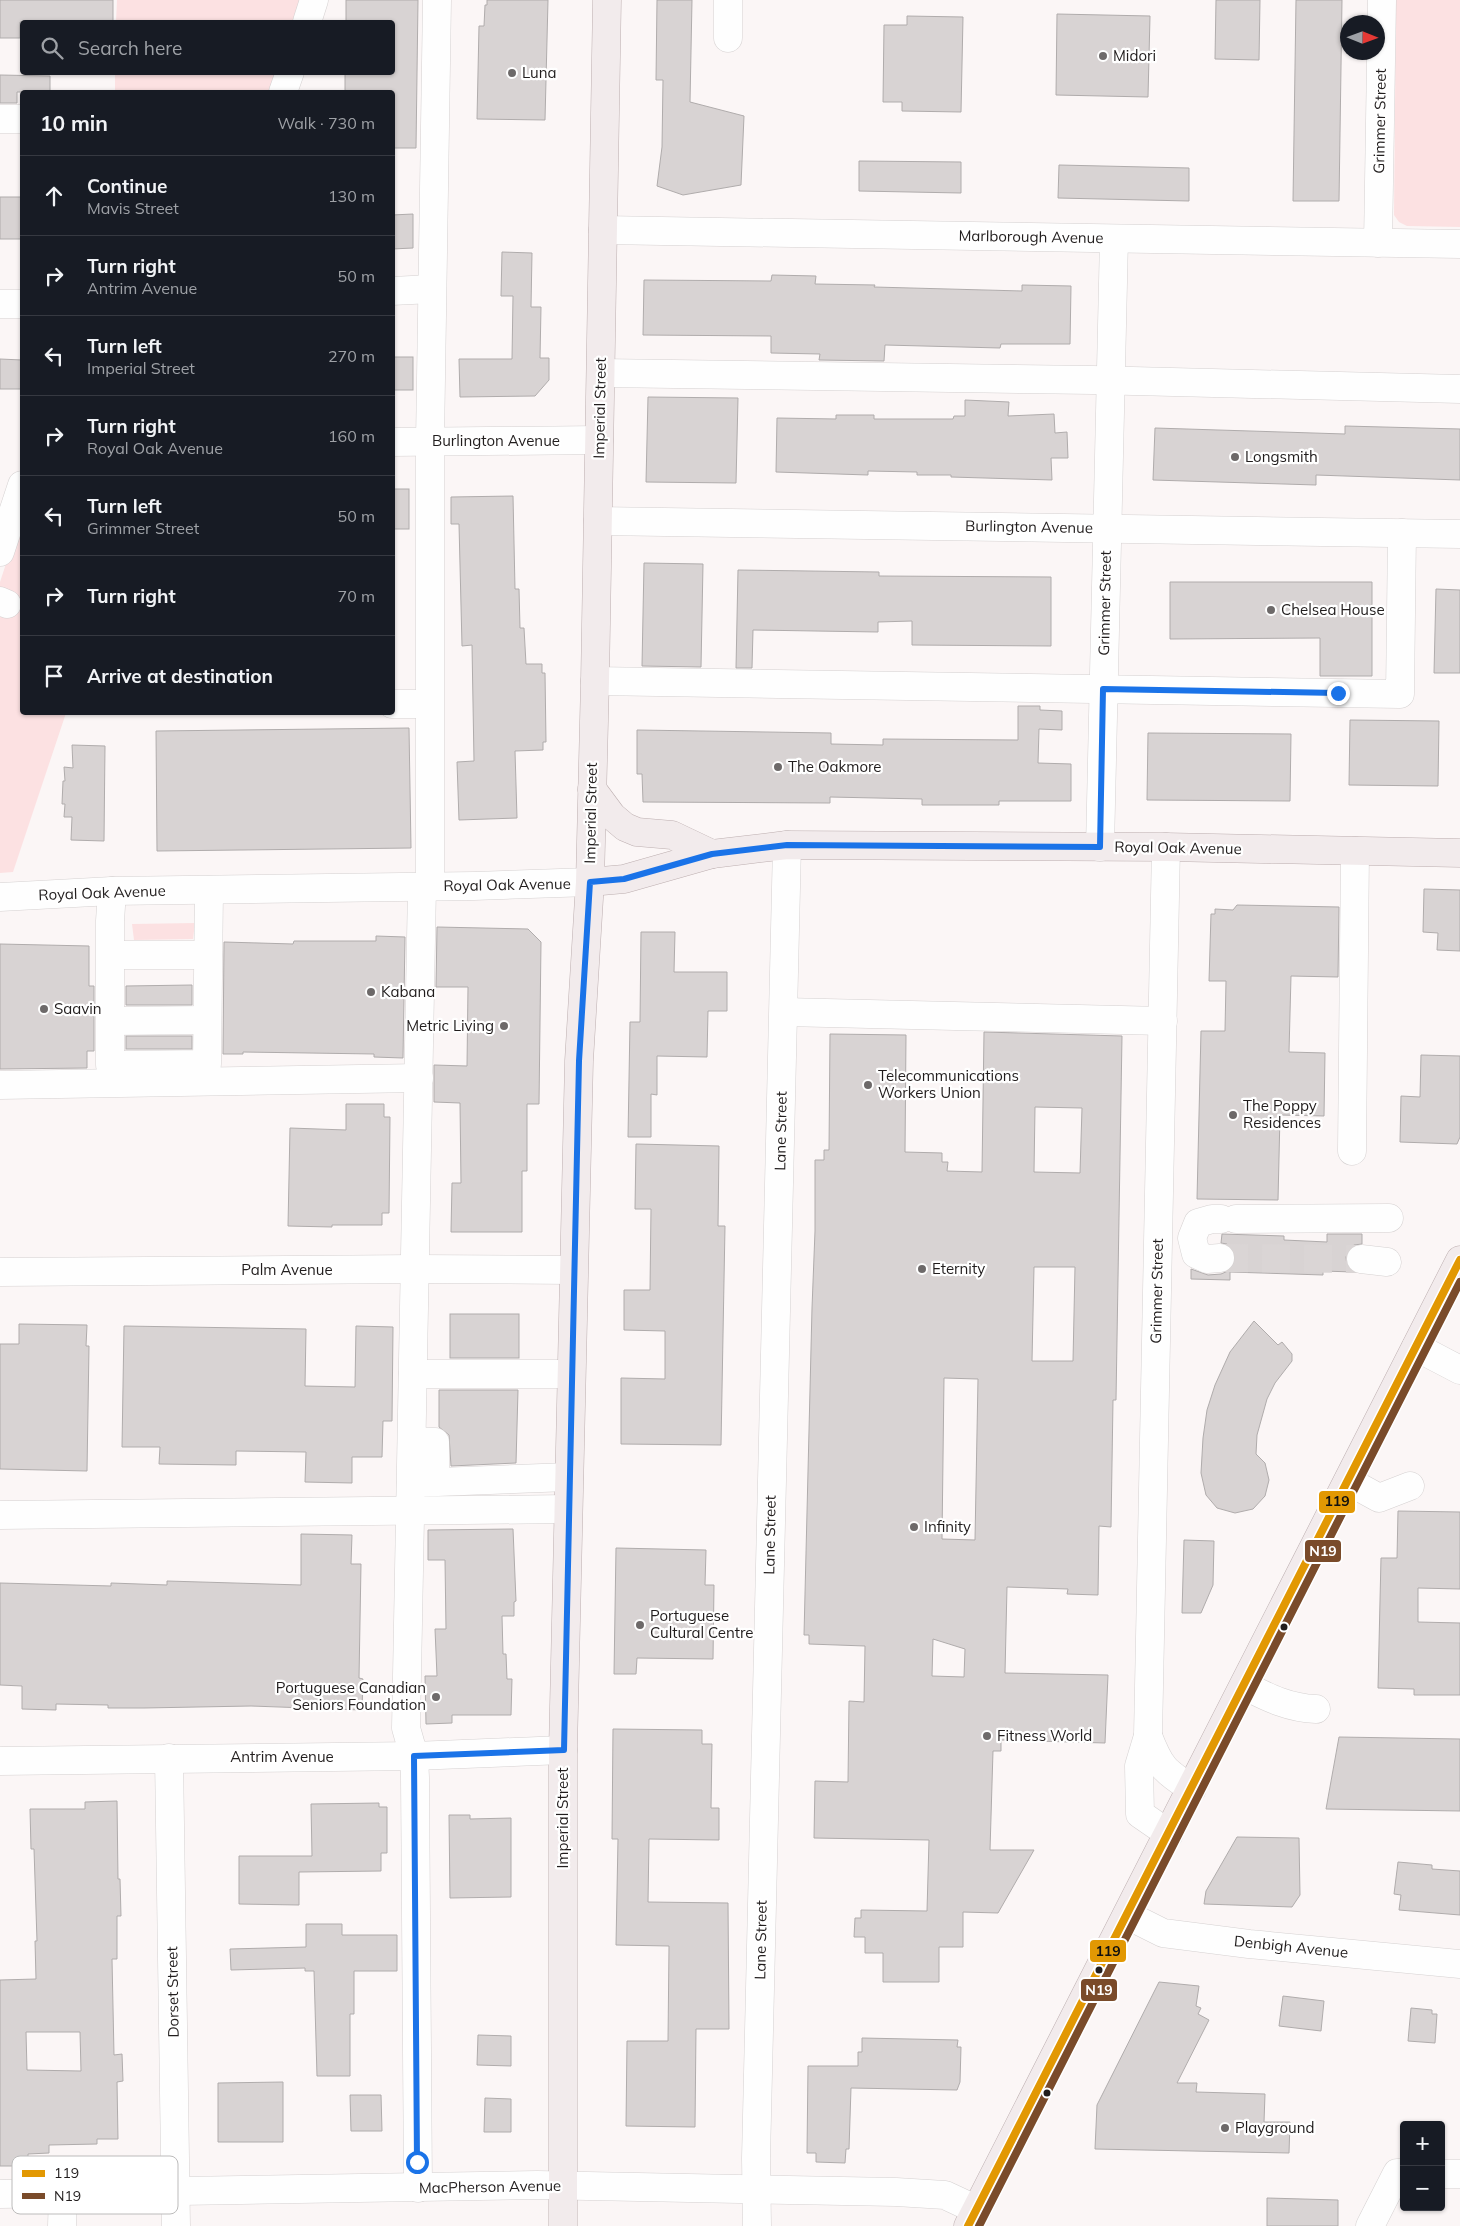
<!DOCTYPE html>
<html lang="en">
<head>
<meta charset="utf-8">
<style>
	body { margin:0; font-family:Mulish,sans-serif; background:#20242c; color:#f1f3f6 }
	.controls { position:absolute; right:15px; bottom:15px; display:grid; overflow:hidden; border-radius:5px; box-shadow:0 1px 4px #0004 }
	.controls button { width:45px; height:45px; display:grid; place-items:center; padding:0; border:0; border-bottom:1px solid #363941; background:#171b24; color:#f1f3f6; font:25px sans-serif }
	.compass { position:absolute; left:1340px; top:15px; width:45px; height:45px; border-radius:50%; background:#171b24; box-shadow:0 1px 4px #0004; rotate:91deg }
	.stop { position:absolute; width:15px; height:15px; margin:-11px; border:4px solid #1a73e8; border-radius:50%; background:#fff }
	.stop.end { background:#1a73e8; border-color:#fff; box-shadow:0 1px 5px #0008 }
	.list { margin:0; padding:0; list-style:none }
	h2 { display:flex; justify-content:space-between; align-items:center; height:65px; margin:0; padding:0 20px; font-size:21px }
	h2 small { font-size:16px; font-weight:400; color:#9ea1a6 }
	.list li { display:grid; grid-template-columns:32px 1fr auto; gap:15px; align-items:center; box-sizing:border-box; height:80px; padding:0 20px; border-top:1px solid #363941 }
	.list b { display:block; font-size:19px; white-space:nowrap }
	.list p { margin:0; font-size:16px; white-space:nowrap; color:#9ea1a6 }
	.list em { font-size:16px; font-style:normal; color:#9ea1a6 }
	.icon { flex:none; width:28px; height:28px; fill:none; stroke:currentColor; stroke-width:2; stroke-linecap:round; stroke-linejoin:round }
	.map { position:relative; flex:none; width:1460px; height:2226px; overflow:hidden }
	.search { position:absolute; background:#171b24; box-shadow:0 1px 4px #0004; left:20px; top:20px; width:375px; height:55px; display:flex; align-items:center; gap:12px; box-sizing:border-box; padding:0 18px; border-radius:5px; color:#9ea1a6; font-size:19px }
	.panel { position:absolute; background:#171b24; box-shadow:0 1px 4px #0004; left:20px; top:90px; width:375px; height:625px; border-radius:5px }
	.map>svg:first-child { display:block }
</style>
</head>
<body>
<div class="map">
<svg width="1460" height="2226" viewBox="0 0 1460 2226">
	<rect width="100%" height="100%" fill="#fbf6f6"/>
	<g fill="#fce1e2">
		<path d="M117,0H302L294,22H116Z"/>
		<path d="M1396,0H1460V227L1407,226L1399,222L1394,215Z"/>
		<path d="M115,73H278L271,92H115Z"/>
		<path d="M22,515V712L66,713L13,872L0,873V582Z"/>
		<path d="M195,923L193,939L134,940L132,924Z"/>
	</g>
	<g fill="#d8d3d3" stroke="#b0acac" fill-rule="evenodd">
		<path d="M0,0H113V22H20V38H0Z"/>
		<path d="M346,0H418L416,148H392V92H345V72H392V22H346Z"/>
		<path d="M487,0H548L545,120L477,119L479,26H484L485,5H487Z"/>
		<path d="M657,0H692L690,102L744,116L741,185L683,195L657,186L662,147L663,80H656Z"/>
		<path d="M1216,0H1260L1259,60L1215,59Z"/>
		<path d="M1296,0H1342L1339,201H1293Z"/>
		<path d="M1057,14L1150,16L1148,97L1056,95Z"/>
		<path d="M907,16L963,17L961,112L902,111V102H883L884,25H907Z"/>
		<path d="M0,75L50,76V92H17V103H0Z"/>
		<path d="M859,161L961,162V193L859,191Z"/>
		<path d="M1059,165L1189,168V201L1058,198Z"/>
		<rect x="0" y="197" width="22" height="42"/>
		<path d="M413,214V248L392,249V215Z"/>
		<path d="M502,252L532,253L531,307H541L540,358H549V380L535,396L460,397L459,359H512L513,296H501Z"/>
		<path d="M772,275L816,276L815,284L875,285L874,287L1022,291V285L1071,286L1070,344H1001L1000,348L885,345L884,361L819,360L820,354L771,353V336L643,335L644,280L771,281Z"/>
		<rect x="392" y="357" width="21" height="33"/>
		<path d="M0,359L22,360V389H0Z"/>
		<path d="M648,397L738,398L736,483L646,482Z"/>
		<path d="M965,400L1009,402L1008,416L1054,414L1055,433L1067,432L1068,458H1051L1052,480L951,477V475H917V472L868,471V475L776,472L777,418L836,419V415H874V419H953L954,416H965Z"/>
		<path d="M1345,426L1460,429V480L1316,475V485L1153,480L1155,428L1345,434Z"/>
		<rect x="392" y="489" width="17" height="40"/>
		<path d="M513,496L515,589H519L520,628H524L526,664H542V673H545L546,742H543V750L515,751L517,818L459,820L457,762L474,761L472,645L462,646L459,524H451V497Z"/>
		<path d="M644,563L703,564L701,667L642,666Z"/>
		<path d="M738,570L879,572V576L1051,577V646L912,645V621L878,622V632L753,630L752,668H736Z"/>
		<path d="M1170,582H1372V676H1320V638L1170,639Z"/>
		<path d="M1436,589L1460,590V673H1434Z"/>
		<path d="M1018,706H1040V710L1062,711V730L1039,729L1038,763L1071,764V801H999V805H922V799L830,797V803L643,802L642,774H637V730L831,733V744L883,745V739L1018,740Z"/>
		<path d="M1350,720L1439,721L1438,786L1349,785Z"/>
		<path d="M409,728L411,848L157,851L156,731Z"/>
		<path d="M1148,733L1291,734L1290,801L1147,800Z"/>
		<path d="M72,745L105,746L104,841L71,840L72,817H64L65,804H62L63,781H65L64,767L73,768Z"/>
		<path d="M1424,889L1460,890V951L1437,950L1438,933L1423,932Z"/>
		<path d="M1237,905L1339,907L1338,977L1291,976L1289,1052L1325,1053L1324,1116L1280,1115L1278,1200L1197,1199L1201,1031H1225L1226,981H1209L1211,914H1215V909L1233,910Z"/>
		<path d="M437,927L528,929L541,942L539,1104H527V1171H522V1232H451L452,1183H461L460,1103L434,1102V1065L467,1066L468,987H436Z"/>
		<path d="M641,932H675L674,972H727V1011H708L707,1057L657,1056V1095L651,1094V1137H628L630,1022H640Z"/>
		<path d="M376,936L405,937L403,1058L374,1057V1054L243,1052V1054H223L224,942L293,944L294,941H376Z"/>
		<path d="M0,944L89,946V986H94V1051H87V1068L0,1069Z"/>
		<path d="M192,985V1005H126V986Z"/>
		<path d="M984,1032L1122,1036L1116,1400H1113L1111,1527L1099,1526L1098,1595L1067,1594L1068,1589L1007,1587L1005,1673L1108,1675L1105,1743L1001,1740V1751H993L990,1850H1034L998,1913L963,1912V1947H939V1982H883V1953H865V1937H854L855,1918H861V1910L927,1911L929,1840L814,1838L815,1781L848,1782L849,1701L864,1702L865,1646L809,1644V1635H804L812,1308L815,1231V1160H824V1150H829L830,1034L906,1035L905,1152L942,1153V1162H948L947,1171L982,1172ZM1035,1107L1082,1108L1080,1173L1034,1172ZM1034,1267H1075L1073,1361H1032ZM944,1378L978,1379L975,1540L942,1539ZM933,1639L965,1649L964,1677L932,1676Z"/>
		<rect x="126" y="1036" width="66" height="13"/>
		<path d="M1421,1055L1460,1056V1137L1457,1144L1400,1142L1401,1096L1420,1097Z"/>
		<path d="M346,1104H384V1117H390L389,1213H382V1225H332V1227L288,1226L290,1128L346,1130Z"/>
		<path d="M636,1144L719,1146L718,1226H725L721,1445L621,1444V1378L665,1379V1331L624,1330V1290H650L651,1209H635Z"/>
		<path d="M1222,1234L1284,1236V1240L1327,1242V1234H1362V1244L1354,1245L1349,1249L1346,1257L1347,1266L1353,1272L1323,1271V1275L1230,1272V1280L1191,1279V1269L1208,1275L1221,1274L1228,1271L1234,1265L1236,1257L1233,1250L1227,1244L1221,1243Z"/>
		<rect x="450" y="1314" width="69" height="44"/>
		<path d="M1254,1321L1278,1345L1282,1342L1292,1354V1361L1275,1383L1267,1399L1257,1435L1256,1454L1265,1463L1269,1480L1265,1496L1253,1509L1235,1513L1217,1508L1206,1495L1201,1473L1203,1438L1207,1410L1215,1385L1230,1352Z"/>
		<path d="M19,1324L87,1325L86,1346H89L87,1471L0,1469V1344H19Z"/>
		<path d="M124,1326L306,1329L305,1386L355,1387L356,1326L393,1327L392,1421H383L382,1457H352V1483L305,1482L306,1452L236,1451V1465L159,1464L160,1447H122Z"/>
		<path d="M439,1390H518L516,1463L451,1466L449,1435L439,1427Z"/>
		<path d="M1398,1511L1460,1512V1589L1418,1588V1622L1460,1623V1695H1414V1689L1378,1688L1381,1558H1397Z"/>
		<path d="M513,1529L516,1601L514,1602V1616H502L503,1654H506L507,1679H512L511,1715H452V1723L426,1724L425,1676H437L435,1629H446L445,1560H428V1530Z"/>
		<path d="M301,1534L352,1535L351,1564H361L359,1678L363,1679L362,1710L251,1706L144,1708H108V1705L56,1704V1710L22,1709V1686L0,1685V1583L111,1586V1583L167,1585V1581L301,1585Z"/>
		<path d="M1184,1540L1214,1541L1213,1585L1201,1613H1182Z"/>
		<path d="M616,1548L706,1550L705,1585H714L713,1659L637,1658L636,1674H614Z"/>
		<path d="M613,1729L702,1730V1744H712L711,1808H719V1840L649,1839L648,1902L728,1903L729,2029H696L695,2127L626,2126L627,2041H668L669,1946L616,1945L618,1839H612Z"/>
		<path d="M1339,1737L1460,1739V1811L1326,1809Z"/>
		<path d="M117,1801L118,1879H120L121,1916H117V1959H112L114,2055L122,2054L123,2081L117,2082L118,2139H97V2144L49,2145V2153L28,2154V2166H0V1980L36,1979L35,1941H37L34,1849H31L30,1809H85V1802ZM26,2032H80L81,2071L27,2070Z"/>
		<path d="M379,1803V1807H387V1853H381V1871L299,1872V1905L239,1904V1856H312L311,1804Z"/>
		<path d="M449,1815H470V1819L511,1818V1897L450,1898Z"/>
		<path d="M1237,1837L1299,1838L1300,1895L1292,1907L1204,1904L1206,1891Z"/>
		<path d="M1398,1862L1432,1865V1869L1460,1871V1915L1399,1910L1401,1895L1394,1894Z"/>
		<path d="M306,1924H342V1935H397V1971H354V2014H350V2076H317L314,1971H305V1968L231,1970L230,1949L306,1947Z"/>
		<path d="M1159,1982L1199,1986L1196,2006L1201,2008L1198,2014L1209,2020L1177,2083H1197L1196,2092L1265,2094L1264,2122H1290L1289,2153L1095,2149L1097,2105Z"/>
		<path d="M1283,1996L1324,2001L1321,2031L1279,2026Z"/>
		<path d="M1411,2008L1432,2010V2014H1437L1435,2043L1408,2041Z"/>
		<path d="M478,2035L511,2036V2066L477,2065Z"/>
		<path d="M862,2038L958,2040L957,2047H961L960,2082L957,2090L851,2088L849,2149H846L845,2163L816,2162V2153H807L808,2066H858V2052H862Z"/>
		<path d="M283,2082V2142H218V2083Z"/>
		<path d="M350,2095H381L382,2131H351Z"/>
		<path d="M485,2098L511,2099V2132H484Z"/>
		<path d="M1267,2198L1338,2200V2226H1267Z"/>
	</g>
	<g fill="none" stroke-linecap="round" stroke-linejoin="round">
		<path stroke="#dad5d5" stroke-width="28" stroke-dasharray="28 14" stroke-linecap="butt" d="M1220,1258L1361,1259"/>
		<g stroke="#d5d1d1" stroke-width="29">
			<g id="minor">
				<path d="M728,0V38"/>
				<path d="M307,22L314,0"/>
				<path d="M283,92L290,72"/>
				<path d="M0,119H22"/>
				<path d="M603,230L1460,244"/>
				<path d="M1378,243L1382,0"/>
				<path d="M392,291L432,289"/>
				<path d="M0,304H22"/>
				<path d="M601,373L1093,380L1460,389"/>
				<path d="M392,442L599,440"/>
				<path d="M598,521L1460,534"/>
				<path d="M0,552L22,485"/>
				<path d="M0,601L7,604"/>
				<path d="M595,681L1400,694L1402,533"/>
				<path d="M392,704H429"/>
				<path d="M1100,847L1114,239"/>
				<path d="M1166,847L1148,1736L1139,1766L1140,1814L1169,1834"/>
				<path d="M430,887V441L437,0"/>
				<path d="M112,891L110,921V1065L207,1064L209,890"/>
				<path d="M0,897L112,891L474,886L590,882"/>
				<path d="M111,955H208"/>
				<path d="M784,1012L1163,1021"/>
				<path d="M111,1021L207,1020"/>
				<path d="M0,1085L419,1078"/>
				<path d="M1352,1151L1355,851"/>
				<path d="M1236,1219L1389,1218"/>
				<path d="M1220,1258L1207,1259L1196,1254L1192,1238L1198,1223L1212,1219H1221"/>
				<path d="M1361,1259L1387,1262"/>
				<path d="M0,1272L415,1269L573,1270"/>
				<path d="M1416,1347L1460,1370"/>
				<path d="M413,1374H571"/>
				<path d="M412,1441L435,1442V1482"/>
				<path d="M1348,1481L1379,1498L1410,1486"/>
				<path d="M411,1483L569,1477"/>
				<path d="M0,1515L568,1509"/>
				<path d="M1245,1686C1269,1698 1289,1708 1316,1709"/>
				<path d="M1148,1736C1160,1767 1164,1771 1192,1789"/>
				<path d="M169,1758L176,2226"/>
				<path d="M0,1761L414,1756L563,1750"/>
				<path d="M1127,1915L1163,1933L1249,1944L1460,1964"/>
				<path d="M1441,2174H1459"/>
				<path d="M418,2188L415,1778L414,1756L406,1728L422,887"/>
				<path d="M0,2194L537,2185L896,2192L945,2195L977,2210"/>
				<path d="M62,2226L63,2193"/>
				<path d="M757,2226L756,2158L787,845"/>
				<path d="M1370,2226L1397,2173H1404"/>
			</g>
		</g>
		<g stroke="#bdafb0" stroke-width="29">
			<g id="major">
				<path d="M592,789L612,816L625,827L637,832L672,835L712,854"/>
				<path d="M590,882L624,879L712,854L787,845L1166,847L1460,853"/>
				<path d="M563,2226V1750L579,1061L590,882L595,681L607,0"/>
				<path d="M968,2226L1460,1260"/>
			</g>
		</g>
		<use href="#minor" stroke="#fefefe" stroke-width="28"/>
		<use href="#major" stroke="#f2ebec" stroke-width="28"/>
		<g stroke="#fff" stroke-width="11">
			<path id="bus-1" d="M968,2226L1460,1260"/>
		</g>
		<g stroke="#fff" stroke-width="11">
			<path id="bus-2" d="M979,2226L1460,1282"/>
		</g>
		<use href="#bus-1" stroke="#e29803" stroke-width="8"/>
		<use href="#bus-2" stroke="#7a4b2a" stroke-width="8"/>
	</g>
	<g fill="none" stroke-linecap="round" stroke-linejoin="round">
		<path stroke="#1a73e8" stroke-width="6" d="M417,2162L414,1756L564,1750L579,1061L590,882L624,879L712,854L787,845L1100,847L1103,689L1338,693"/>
	</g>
	<g fill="#6d6969" stroke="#fff" stroke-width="2">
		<circle cx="1103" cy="56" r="5"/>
		<circle cx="512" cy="73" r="5"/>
		<circle cx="1235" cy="457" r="5"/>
		<circle cx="1271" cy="610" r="5"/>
		<circle cx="778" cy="767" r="5"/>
		<circle cx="371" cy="992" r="5"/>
		<circle cx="44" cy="1009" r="5"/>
		<circle cx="504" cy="1026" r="5"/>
		<circle cx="868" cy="1085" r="5"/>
		<circle cx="1233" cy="1115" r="5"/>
		<circle cx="922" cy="1269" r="5"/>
		<circle cx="914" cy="1527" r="5"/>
		<circle cx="640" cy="1625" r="5"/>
		<circle cx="436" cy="1697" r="5"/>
		<circle cx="987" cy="1736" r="5"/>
		<circle cx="1225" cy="2128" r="5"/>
	</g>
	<g fill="#211d1d" stroke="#fff" stroke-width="2">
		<circle cx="1284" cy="1627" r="4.5"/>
		<circle cx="1099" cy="1970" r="4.5"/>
		<circle cx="1047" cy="2093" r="4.5"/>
	</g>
	<g text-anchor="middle" stroke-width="4.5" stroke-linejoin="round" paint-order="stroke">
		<g font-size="15" fill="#211d1d" stroke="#fff" text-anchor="start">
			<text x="1113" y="61">Midori</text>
			<text x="522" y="78">Luna</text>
			<text x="1245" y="462">Longsmith</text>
			<text x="1281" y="615">Chelsea House</text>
			<text x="788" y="772">The Oakmore</text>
			<text x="381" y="997">Kabana</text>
			<text x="54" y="1014">Saavin</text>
			<text x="494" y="1031" text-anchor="end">Metric Living</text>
			<text x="878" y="1081">Telecommunications<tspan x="878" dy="17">Workers Union</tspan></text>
			<text x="1243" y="1111">The Poppy<tspan x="1243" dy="17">Residences</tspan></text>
			<text x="932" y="1274">Eternity</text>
			<text x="924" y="1532">Infinity</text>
			<text x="650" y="1621">Portuguese<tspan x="650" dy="17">Cultural Centre</tspan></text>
			<text x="426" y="1693" text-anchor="end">Portuguese Canadian<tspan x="426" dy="17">Seniors Foundation</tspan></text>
			<text x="997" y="1741">Fitness World</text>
			<text x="1235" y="2133">Playground</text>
		</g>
		<g font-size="15" fill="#211d1d" stroke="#fff">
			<text transform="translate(1380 121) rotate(-89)" y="5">Grimmer Street</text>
			<text transform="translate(1031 237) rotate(1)" y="5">Marlborough Avenue</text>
			<text transform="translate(600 408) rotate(-89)" y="5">Imperial Street</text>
			<text x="496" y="446">Burlington Avenue</text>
			<text transform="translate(1029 527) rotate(1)" y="5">Burlington Avenue</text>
			<text transform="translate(1105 603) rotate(-89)" y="5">Grimmer Street</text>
			<text transform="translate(591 813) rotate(-89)" y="5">Imperial Street</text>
			<text transform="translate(1178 848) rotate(1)" y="5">Royal Oak Avenue</text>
			<text transform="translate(507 885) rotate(-1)" y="5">Royal Oak Avenue</text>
			<text transform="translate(102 893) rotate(-2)" y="5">Royal Oak Avenue</text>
			<text transform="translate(781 1131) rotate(-89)" y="5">Lane Street</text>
			<text x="287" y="1275">Palm Avenue</text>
			<text transform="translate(1157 1291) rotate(-89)" y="5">Grimmer Street</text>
			<text transform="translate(770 1535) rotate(-89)" y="5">Lane Street</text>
			<text x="282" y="1762">Antrim Avenue</text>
			<text transform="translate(563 1818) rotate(-90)" y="5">Imperial Street</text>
			<text transform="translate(761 1940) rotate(-89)" y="5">Lane Street</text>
			<text transform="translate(1291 1947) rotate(6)" y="5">Denbigh Avenue</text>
			<text transform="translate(173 1992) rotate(-91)" y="5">Dorset Street</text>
			<text transform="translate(490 2187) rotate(-1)" y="5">MacPherson Avenue</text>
		</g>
	</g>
	<rect x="12" y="2156" width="166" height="58" rx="8" fill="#fff" stroke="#bcbbbb" stroke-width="1"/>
	<rect x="22" y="2170" width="23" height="7" fill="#e29803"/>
	<rect x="22" y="2193" width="23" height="6" fill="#7a4b2a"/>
	<g font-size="14" fill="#211d1d">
		<text x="54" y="2178">119</text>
		<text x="54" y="2201">N19</text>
	</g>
	<g stroke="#fff" stroke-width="2">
		<rect x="1318" y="1490" width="38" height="24" rx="5" fill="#e29803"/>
		<rect x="1304" y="1539" width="38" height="24" rx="5" fill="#7a4b2a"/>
		<rect x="1089" y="1939" width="38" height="24" rx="5" fill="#e29803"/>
		<rect x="1080" y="1978" width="38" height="24" rx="5" fill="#7a4b2a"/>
	</g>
	<g font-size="14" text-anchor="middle" font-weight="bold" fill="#fff">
		<text x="1323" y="1556">N19</text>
		<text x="1099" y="1995">N19</text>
	</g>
	<g font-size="14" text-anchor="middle" font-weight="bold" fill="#111">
		<text x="1337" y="1506">119</text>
		<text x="1108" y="1956">119</text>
	</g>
</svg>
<div class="controls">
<button>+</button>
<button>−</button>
</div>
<svg class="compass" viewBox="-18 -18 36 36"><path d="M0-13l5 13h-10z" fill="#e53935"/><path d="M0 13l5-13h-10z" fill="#9ea1a6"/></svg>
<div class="stop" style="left:417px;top:2162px"></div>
<div class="stop end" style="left:1338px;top:693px"></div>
<div class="search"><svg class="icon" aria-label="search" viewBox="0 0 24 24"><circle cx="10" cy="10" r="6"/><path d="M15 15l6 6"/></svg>Search here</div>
<section class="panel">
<h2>10 min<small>Walk · 730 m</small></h2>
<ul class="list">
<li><svg class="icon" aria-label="ahead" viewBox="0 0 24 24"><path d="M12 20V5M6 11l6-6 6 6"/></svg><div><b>Continue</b><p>Mavis Street</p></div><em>130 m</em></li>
<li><svg class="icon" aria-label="right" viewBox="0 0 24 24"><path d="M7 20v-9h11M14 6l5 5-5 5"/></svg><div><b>Turn right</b><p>Antrim Avenue</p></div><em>50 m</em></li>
<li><svg class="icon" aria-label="left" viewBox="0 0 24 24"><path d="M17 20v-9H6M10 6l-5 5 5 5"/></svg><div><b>Turn left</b><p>Imperial Street</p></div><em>270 m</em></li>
<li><svg class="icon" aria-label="right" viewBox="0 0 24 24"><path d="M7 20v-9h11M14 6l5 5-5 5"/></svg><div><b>Turn right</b><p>Royal Oak Avenue</p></div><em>160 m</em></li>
<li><svg class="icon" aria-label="left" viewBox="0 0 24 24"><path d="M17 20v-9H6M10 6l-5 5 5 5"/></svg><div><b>Turn left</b><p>Grimmer Street</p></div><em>50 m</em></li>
<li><svg class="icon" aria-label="right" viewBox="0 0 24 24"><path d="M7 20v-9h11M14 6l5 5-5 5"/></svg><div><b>Turn right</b></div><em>70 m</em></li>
<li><svg class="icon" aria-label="arrive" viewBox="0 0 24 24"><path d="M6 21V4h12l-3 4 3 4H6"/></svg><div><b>Arrive at destination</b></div></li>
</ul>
</section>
</div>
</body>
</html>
